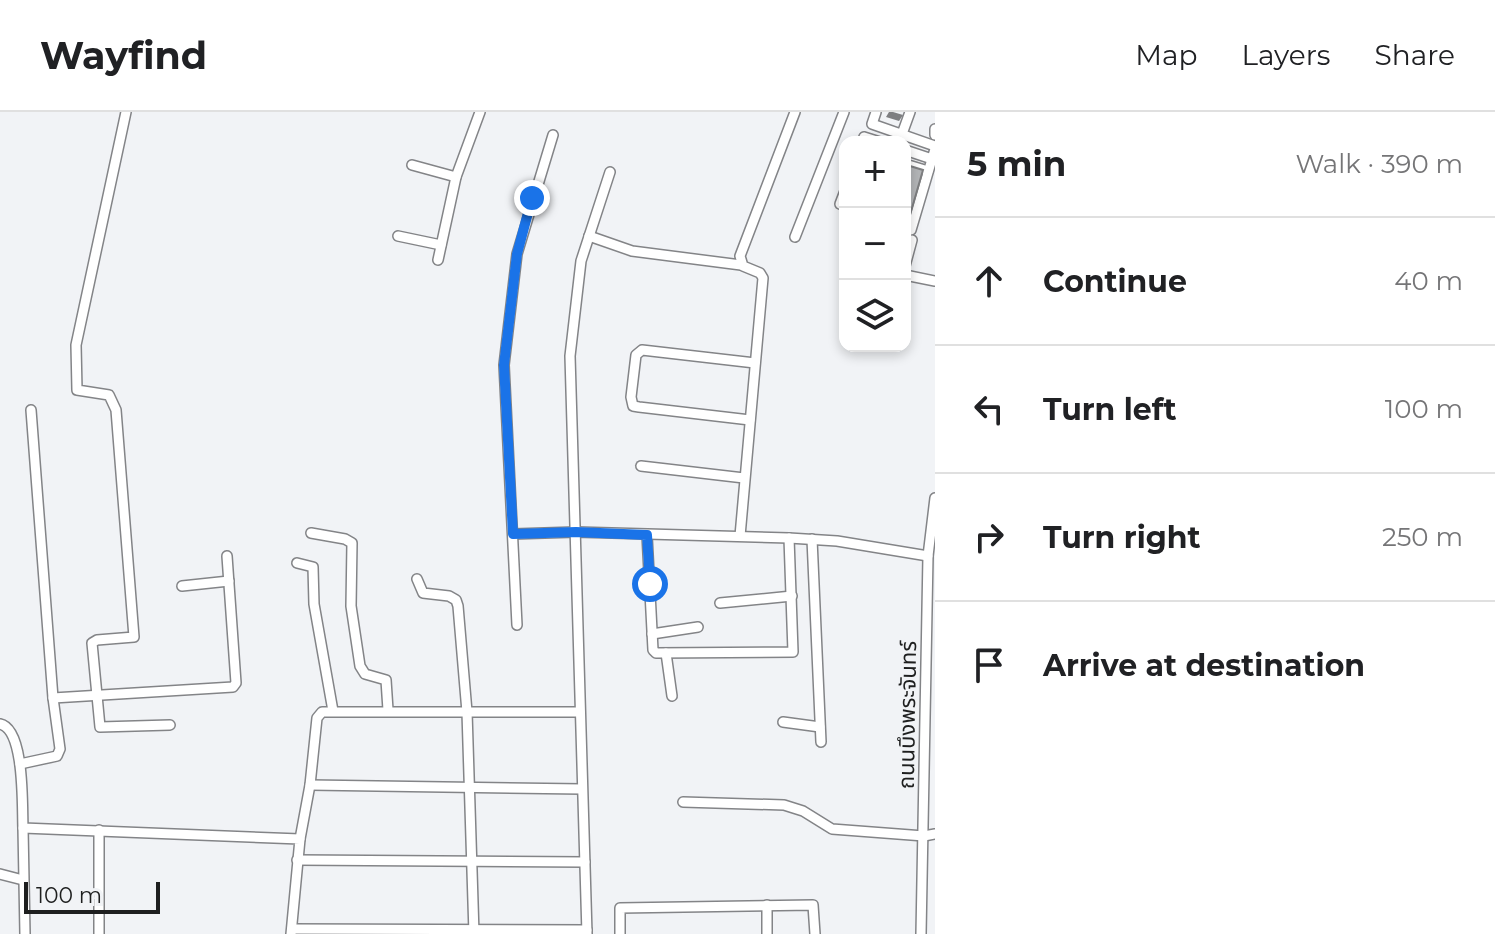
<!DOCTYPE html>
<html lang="en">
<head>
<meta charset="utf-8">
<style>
	body { margin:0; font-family:Montserrat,"Noto Sans Thai",sans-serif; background:#f2f2f2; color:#202124 }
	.controls { position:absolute; right:24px; top:24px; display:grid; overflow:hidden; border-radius:16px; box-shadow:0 4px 12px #0003 }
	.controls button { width:72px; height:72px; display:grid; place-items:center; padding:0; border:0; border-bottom:2px solid #e0e0e0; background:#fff; color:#202124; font:40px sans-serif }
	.scale { position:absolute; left:24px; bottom:20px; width:136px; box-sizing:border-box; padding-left:8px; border:4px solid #1e1f1f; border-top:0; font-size:22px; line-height:28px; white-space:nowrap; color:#1e1f1f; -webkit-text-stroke:6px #f1f3f6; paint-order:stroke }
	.stop { position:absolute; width:24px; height:24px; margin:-18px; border:6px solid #1a73e8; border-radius:50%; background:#fff }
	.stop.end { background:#1a73e8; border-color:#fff; box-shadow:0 2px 8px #0008 }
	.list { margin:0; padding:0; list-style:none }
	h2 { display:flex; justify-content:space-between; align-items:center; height:104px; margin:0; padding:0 32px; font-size:34px }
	h2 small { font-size:26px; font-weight:400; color:#757577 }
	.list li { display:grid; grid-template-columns:52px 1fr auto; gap:24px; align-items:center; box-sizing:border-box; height:128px; padding:0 32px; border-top:2px solid #e0e0e0 }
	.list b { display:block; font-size:30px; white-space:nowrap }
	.list em { font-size:26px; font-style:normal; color:#757577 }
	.icon { flex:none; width:44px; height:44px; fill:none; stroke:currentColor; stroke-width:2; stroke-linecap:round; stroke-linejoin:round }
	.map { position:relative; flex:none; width:935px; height:822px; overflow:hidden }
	header { display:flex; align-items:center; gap:48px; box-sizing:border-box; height:112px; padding:0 40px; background:#fff; border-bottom:2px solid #e0e0e0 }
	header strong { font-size:38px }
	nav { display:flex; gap:44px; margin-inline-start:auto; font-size:28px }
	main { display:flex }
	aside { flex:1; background:#fff }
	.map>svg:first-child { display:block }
</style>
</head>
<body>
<header>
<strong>Wayfind</strong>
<nav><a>Map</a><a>Layers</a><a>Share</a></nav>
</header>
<main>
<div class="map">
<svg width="935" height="822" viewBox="0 0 935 822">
	<rect width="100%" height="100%" fill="#f1f3f6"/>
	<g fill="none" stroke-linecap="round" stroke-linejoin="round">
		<g stroke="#838487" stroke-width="12">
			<g id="minor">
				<path d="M126,0L76,233L77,278L109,283L116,298L134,525L97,528L92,531L100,615L170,613"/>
				<path d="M876,0L872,12L935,34"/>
				<path d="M935,17V23"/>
				<path d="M902,22L910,0"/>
				<path d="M863,30L864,25L880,30"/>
				<path d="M905,38L932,47"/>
				<path d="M905,52L928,59"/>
				<path d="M412,53L456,65"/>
				<path d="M845,79L840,92L845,94"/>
				<path d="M905,116L911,118L935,37"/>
				<path d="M398,124L441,133"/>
				<path d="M589,124L632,139L741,153"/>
				<path d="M795,125L844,0"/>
				<path d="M438,148L456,65L480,0"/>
				<path d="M905,154L912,128"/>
				<path d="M905,163L935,169"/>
				<path d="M750,308L639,295L633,294L631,285L636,243L642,238L755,251"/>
				<path d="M641,354L744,366"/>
				<path d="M311,421L345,427L352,431L351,494L360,554L365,562L386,568L388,598"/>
				<path d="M513,422L576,420L789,426L837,429L928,444"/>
				<path d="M647,423L653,538L656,541L793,540L789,426"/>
				<path d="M740,424L763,166L760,161L743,154L740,144L795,0"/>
				<path d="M812,427L821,630"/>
				<path d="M297,451L313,455L314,492L333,599"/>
				<path d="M417,467L423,481L449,484L456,488L458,494L467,600L474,822"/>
				<path d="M182,474L229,469"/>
				<path d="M720,491L792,484"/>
				<path d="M517,513L504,253L517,142L553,23"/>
				<path d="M652,522L698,515"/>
				<path d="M666,541L672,584"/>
				<path d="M53,586L233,575L236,571L227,444"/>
				<path d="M783,610L820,615"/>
				<path d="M0,612C25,617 22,694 23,716L300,727L291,822"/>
				<path d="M20,652L57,644L60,637L53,586L31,298"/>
				<path d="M310,673L582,677"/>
				<path d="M683,690L784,693L803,699L832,717L924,724L935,722"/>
				<path d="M23,716L25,822"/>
				<path d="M300,727L310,673L317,606L322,600H580"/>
				<path d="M297,748L585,750"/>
				<path d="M0,762L23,768"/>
				<path d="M767,793V822"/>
				<path d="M292,817L587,818"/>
				<path d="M99,822V718"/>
				<path d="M587,822L570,244L581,149L610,60"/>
				<path d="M620,822V796L813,793L815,822"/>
				<path d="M921,822L928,444L935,386"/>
			</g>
		</g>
		<use href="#minor" stroke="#fff" stroke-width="9"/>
	</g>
	<path fill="#7e7f81" d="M889,0H893L903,3L899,9L886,5Z"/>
	<path fill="#b4b6b8" stroke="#7e7f81" stroke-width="2" d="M910,54L923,58L910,103L905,102V69Z"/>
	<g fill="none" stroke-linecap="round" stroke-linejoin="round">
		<path stroke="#1a73e8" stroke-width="10" d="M532,86L517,142L504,253L513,422L576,420L647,423L650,472"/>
	</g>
	<g text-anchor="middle" stroke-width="6" stroke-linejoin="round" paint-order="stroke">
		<g font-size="22" fill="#1e1f1f" stroke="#f1f3f6">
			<text transform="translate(907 603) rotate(-89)" y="8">ถนนบึงพระจันทร์</text>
		</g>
	</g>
</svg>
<div class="controls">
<button>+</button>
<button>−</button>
<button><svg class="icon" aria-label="layers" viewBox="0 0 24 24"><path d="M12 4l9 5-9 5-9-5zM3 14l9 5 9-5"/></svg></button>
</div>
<div class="scale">100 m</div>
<div class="stop" style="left:650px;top:472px"></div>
<div class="stop end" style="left:532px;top:86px"></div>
</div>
<aside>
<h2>5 min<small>Walk · 390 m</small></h2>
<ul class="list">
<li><svg class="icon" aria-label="ahead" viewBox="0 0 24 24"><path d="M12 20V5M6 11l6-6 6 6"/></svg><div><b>Continue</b></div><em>40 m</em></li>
<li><svg class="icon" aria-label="left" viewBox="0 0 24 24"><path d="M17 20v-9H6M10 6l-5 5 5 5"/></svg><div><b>Turn left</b></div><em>100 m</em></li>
<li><svg class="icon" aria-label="right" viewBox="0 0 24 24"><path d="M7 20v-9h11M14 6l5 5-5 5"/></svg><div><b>Turn right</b></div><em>250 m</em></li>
<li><svg class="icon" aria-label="arrive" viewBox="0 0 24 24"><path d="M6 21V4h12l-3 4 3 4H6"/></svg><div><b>Arrive at destination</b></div></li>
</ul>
</aside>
</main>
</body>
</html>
